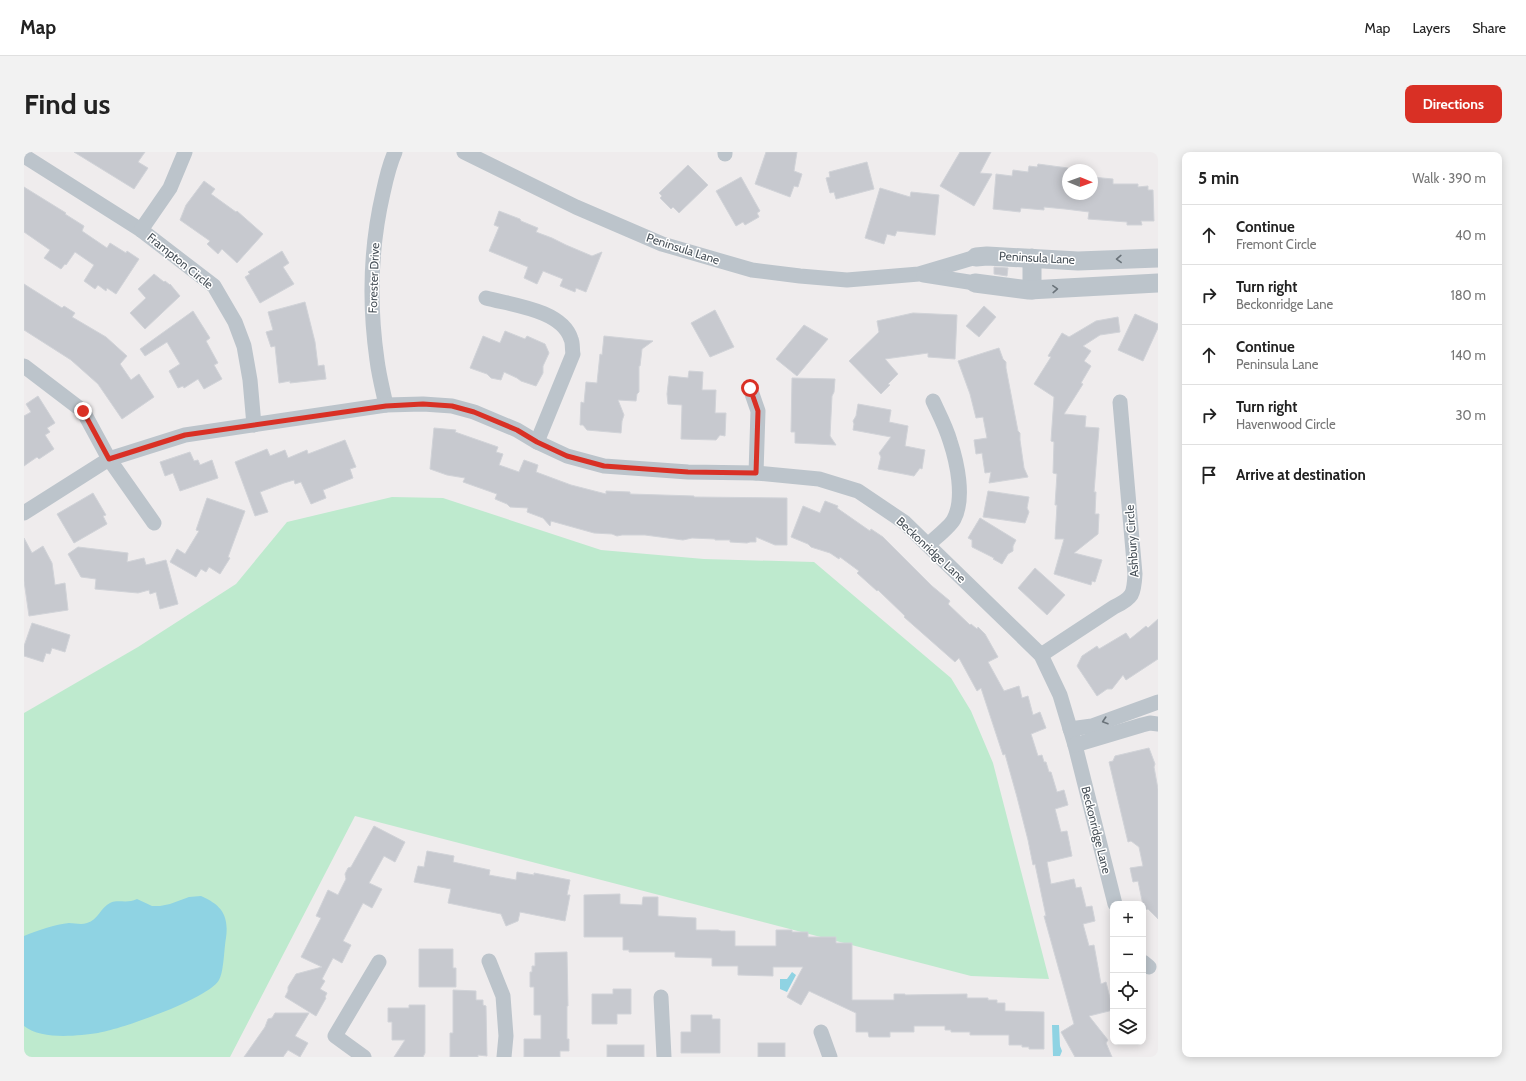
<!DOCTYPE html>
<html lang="en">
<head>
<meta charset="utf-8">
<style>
	body { margin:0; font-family:Cabin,sans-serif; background:#f2f2f2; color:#222 }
	.controls { position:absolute; right:12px; bottom:12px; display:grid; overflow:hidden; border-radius:8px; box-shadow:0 2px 10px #0003 }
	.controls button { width:36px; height:36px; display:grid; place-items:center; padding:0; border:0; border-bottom:1px solid #e0e0e0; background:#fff; color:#222; font:20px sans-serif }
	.compass { position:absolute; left:1038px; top:12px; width:36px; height:36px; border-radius:50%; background:#fff; box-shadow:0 2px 10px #0003; rotate:91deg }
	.stop { position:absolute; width:12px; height:12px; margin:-9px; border:3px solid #d93025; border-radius:50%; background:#fff }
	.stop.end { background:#d93025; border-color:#fff; box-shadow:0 1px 4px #0008 }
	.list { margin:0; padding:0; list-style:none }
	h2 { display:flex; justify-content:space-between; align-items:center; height:52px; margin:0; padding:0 16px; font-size:17px }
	h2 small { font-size:13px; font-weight:400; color:#767676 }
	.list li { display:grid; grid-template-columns:26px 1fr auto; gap:12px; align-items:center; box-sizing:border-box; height:60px; padding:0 16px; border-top:1px solid #e0e0e0 }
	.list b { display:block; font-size:15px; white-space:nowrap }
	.list p { margin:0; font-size:13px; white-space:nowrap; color:#767676 }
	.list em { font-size:13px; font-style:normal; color:#767676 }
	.icon { flex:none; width:22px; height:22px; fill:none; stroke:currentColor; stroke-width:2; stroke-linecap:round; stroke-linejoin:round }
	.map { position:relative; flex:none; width:1134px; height:905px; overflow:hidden; border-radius:8px }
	header { display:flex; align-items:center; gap:24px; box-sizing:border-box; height:56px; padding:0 20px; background:#fff; border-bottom:1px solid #e0e0e0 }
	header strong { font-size:19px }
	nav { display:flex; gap:22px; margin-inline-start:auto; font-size:14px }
	.intro { display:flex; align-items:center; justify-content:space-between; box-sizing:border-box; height:96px; padding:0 24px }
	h1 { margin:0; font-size:28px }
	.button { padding:10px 18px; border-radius:8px; background:#d93025; color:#fff; font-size:14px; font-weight:700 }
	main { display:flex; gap:24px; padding:0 24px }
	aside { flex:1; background:#fff; border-radius:8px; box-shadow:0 2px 10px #0003 }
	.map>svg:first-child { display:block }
</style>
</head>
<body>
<header>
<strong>Map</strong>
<nav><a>Map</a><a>Layers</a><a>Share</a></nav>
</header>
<div class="intro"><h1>Find us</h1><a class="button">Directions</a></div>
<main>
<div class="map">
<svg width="1134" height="905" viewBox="0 0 1134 905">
	<rect width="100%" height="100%" fill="#efeced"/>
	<path fill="#beeace" d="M368,345L419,346L577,398L680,407L790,410L927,526L947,559L969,611L1025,827L947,824L331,664L206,905H0V561L114,495L212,432L263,370Z"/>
	<g fill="#8fd3e3">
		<path d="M177,744C198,753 205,764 202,786C200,796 200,820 195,828C184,847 97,877 74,881C53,884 17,888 0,874V784C12,779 32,772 45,771C51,771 57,773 63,771C74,768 77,755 86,751C94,747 103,752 113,747L128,754H136L146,752L165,745Z"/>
		<path d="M768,820L772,823L763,840L756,837V827H763Z"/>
		<path d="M1028,873H1035L1036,894L1038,899L1036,904H1029Z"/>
	</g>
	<g fill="#c7c9cf" stroke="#d1d3d8">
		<path d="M50,0H121L114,10L124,16L110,37Z"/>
		<path d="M742,0H773L770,19L778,22L774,35L770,34L766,45L731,32Z"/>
		<path d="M936,0H967L956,21L968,22L950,54L916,34Z"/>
		<path d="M843,10L850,37L812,47L810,40L806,41L802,26L806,25L805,20Z"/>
		<path d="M1014,12L1044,16V42H1068V25L1089,27V32H1114V35L1124,34V38H1129L1130,69H1117L1118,73H1103V70L1064,67L1065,60L1041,57L1020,55V58L997,56L996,60L969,57L972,22L988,24L989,18L1004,20L1005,14L1013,15Z"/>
		<path d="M664,13L684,33L655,61L649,55L647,57L636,46L638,44L635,41Z"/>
		<path d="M717,25L736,59L733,61L735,65L721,73L719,70L712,74L692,39Z"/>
		<path d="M180,29L191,37L187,42L212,60L213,59L239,82L213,111L198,97L194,102L183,92L186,89L156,68L162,53Z"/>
		<path d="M0,35L42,61L41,62L60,74L58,79L83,96L86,91L102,101L103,99L115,107L92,142L83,136L82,139L74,133L71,137L60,129L70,113L51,100L42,113L41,112L37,117L20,106L26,98L0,80Z"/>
		<path d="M856,36L886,45L887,40L915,43L911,83L873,79L871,84L863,82L860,92L841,86Z"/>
		<path d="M475,59L496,67L497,69L514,76L512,80L528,86L542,93L568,104L578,100L562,140L552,136L551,140L536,134L539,127L519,119L513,132L500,126L504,115L465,99L475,75L470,73Z"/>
		<path d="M258,99L265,111L259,115L270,132L236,151L221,125L226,122L224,120Z"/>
		<path d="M970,115L984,116L983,124L970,122Z"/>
		<path d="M130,122L140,130L141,129L146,133V132L156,144L121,177L106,161L122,146L114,137Z"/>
		<path d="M0,132L38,156L40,154L51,161L48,165L82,185L103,204L96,212L107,228L115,222L130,245L98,267L74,232L47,208L0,178Z"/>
		<path d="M281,150L291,190L294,214L300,213L302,227L266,231V229L255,231L251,194L247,195L242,180L249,178L244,160Z"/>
		<path d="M960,154L972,165L955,185L942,174Z"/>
		<path d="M691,158L710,195L686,205L667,171Z"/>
		<path d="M169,159L186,186L182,189L194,211L190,213L198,227L180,237L174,227L160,236L159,234L154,236L145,219L156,212L143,190L121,204L116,197Z"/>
		<path d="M889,161L933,163L931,207L904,205V201L861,207L874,222L864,232L866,233L857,242L825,209L855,180L853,169Z"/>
		<path d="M1111,162L1134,172V176L1119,209L1094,198Z"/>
		<path d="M1094,165L1096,180L1076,183L1059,194L1067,199L1060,209L1067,214L1057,231L1059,232L1040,262L1062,264L1061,275L1075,276L1070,340H1072L1071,362H1075L1074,382L1050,401L1078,408L1071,430L1068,429L1067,433L1030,422L1040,387H1031L1033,353H1031L1033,322L1029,321L1030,290L1027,289L1030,245L1010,232L1027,205L1024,204L1038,181L1045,185L1072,169Z"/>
		<path d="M780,173L804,187L773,224L752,207Z"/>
		<path d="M481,179L501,187L503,184L521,192L525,201L519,214V221L512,234L497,229L493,226L480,220L477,228L467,226L463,222L446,216L459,184L476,191Z"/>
		<path d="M580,184L629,189L618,197L616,214H615V240L613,242L612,249L594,248L600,263L598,269L597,281L563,278L559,273H556L557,250L560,251L562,230L573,231L576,202L578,203Z"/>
		<path d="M975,196L979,207L982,210V216L994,279L996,281V288L1000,316L1004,325L965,331L967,320L961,321L958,301L952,302L950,288L963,286L959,265L952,266L946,242L934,209Z"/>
		<path d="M665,219L679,220L678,238H692L691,261H702L701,284L696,283L692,288L657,287L658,253L644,252L643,242L645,224L664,226Z"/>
		<path d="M768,226L811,227L810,240L808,244L806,284L812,293L771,291V280H767Z"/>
		<path d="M14,244L31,271L23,276L26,280L21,283L30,297L15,307L13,305L0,314V264L7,260L2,252Z"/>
		<path d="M834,252L867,258L865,270L884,274L881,294L901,298L898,317L896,316L890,324L854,317L857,305L855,301L867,285L829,278L830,272L829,269L832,264Z"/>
		<path d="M410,276L432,278L431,280L474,295L472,300L479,302L475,313L495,320L500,308L514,313L512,320L547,333L582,342V339L606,340V342L670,344V345L763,346V393H751L732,385V390H726L723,391L706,390V388H691V387L668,386L659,388L621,383H598L593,384L588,382L570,381L527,369L526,374L519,366L503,360L504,356L486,355L483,352L471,347L473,342L439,330L441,326L423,323L406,317Z"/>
		<path d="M321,288L332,315L326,317L329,326L299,338L302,346L287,352L277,330L271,332L270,328L260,331L236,340L244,360L231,364L211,310L243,297L246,304L261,298L264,306L283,298L284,302Z"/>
		<path d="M166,300L170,309L174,308L176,313L188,308L194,326L156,339L149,321L141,324L136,310Z"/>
		<path d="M964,339L1005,345L1003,356L1005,360L1001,371L959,365Z"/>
		<path d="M69,341L82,363L79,364L83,372L50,391L33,362Z"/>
		<path d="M183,346L221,359L204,405L206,406L196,422L185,415L182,420L177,417L172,425L146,410L153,397L161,402L175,379L172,378Z"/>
		<path d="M801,349L814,354L813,356L846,379L847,377L859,385L908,434L926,449L924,452L946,473L947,472L953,477L954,475L961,482L974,505L964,510L980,539L995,534L998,546L1004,544L1009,563L1016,560L1022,576L1007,582L1014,604L1018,603L1020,610H1022L1025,620H1027L1033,640L1040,638L1044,653L1031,657L1037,680L1043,679L1048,704L1023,710L1027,732L1050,727L1052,736L1057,735L1062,755L1068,754L1071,769L1059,772L1065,794L1070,793L1077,832L1082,830L1089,858L1065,864L1084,888L1082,891L1088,905H1051L1037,880L1050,872L1020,764H1022L1011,712L1009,713L1004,688L993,645L981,602L979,603L957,536L953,539L935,506L931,510L880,465L881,464L854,438L853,439L833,421L835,419L816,405L815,407L806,401L787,395L784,392L767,385L779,354L796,361Z"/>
		<path d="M956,366L992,388L989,394V399L984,402L978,412L969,407L970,406L948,395V388L944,386Z"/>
		<path d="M0,386L8,401L19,394L28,411L31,433L41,431L44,458L5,464L0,429Z"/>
		<path d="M54,395L104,401L103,410L120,406L122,413L142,408L154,452L136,457L132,440L126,442L125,438L114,441L71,437L72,427L57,425L44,402Z"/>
		<path d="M1011,416L1041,443L1023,463L994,436Z"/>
		<path d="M1134,467V507L1102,528L1099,523L1088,537H1083L1073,544L1053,514L1058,504L1073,494L1075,497L1102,481L1106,487L1122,474L1124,476Z"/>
		<path d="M8,471L46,483L41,500L28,496L26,502L22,501L19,510L0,504V494Z"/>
		<path d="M1125,596L1131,612L1130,615L1134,637V767L1124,757L1120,758L1114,729L1109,730L1106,716L1119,714L1115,695L1107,689L1104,690L1085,610L1089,609L1091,604Z"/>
		<path d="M350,674L381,690L371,710L360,704L345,731L358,737L348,756L339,751L319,789L327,793L318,811L309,806L298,827L301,829L296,837L303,841L301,845L302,846L292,864L261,845L264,839V835L272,822L298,815L277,805L297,766L292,764L304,738L314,743L322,727L321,722L324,716L327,715Z"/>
		<path d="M403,699L430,704L429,710L466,718L465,723L492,728L493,720L510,723V721L546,728L543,743H546L541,769L496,760L494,769L482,774L477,762L424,751L427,737L390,730L394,714L400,715Z"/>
		<path d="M596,742V752L618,753L619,745H634V764L672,766V778H694L697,779H711V794H752V778H768V780H784V785H812V791H828V848H870V842H881V843L943,842V846H964V848H973V851H981V859L1020,860V897H1005V895H998V893H985V883H946V880H927V878H921V874H890V880H866V885H845L844,880H832V861L785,839L777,853L763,845L779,815H749V824L714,823V814H688V806L651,805V800H605V798H599V785H560V743Z"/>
		<path d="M395,797H429V816H432V835H395Z"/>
		<path d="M543,800L544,854H543V887H545V899H536V905H500V887H517V863H510V835H506V820H508V814H511V801Z"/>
		<path d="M589,837H607V862H593V872H568V842H589Z"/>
		<path d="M429,838L452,839V848H459V853L462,854L463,904L454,903V905H426V881H429Z"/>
		<path d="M385,853H401V901L399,905H370L381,888H368V870H364V856H385Z"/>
		<path d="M251,861H285L271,884L284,891L276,905L264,898L259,905H220L241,875L244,867L248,866Z"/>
		<path d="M667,863H688V867H696V901H657V880H667Z"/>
		<rect x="734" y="891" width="27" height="14"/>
		<rect x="583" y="893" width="37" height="12"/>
	</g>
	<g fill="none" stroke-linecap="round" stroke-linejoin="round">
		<g stroke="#bcc4cb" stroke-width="15">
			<path d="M440,0L552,55L638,92L728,118L776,124L823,128L895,122L952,105"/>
			<path d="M701,2V0"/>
			<path d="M0,4L117,78L190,134L211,170L220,194L226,228L230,273"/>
			<path d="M117,78L146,36L161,0"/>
			<path d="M900,123L951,131"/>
			<path d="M462,146C488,153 538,158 547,187C549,191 548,198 549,202L513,290"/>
			<path d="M0,214L59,259L85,307L130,371"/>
			<path d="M726,236L734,259L732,321"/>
			<path d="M362,253C359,239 355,224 353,208C345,152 346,97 359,41C362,27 365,13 371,0"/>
			<path d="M0,361L85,307L161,283L362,253L399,252L428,254L450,260L493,278L513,290L543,304L580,314L664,320L732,321L795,327L834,339L880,370L1017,503L1036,543L1051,593L1091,752"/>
			<path d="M904,393C910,387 927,374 930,367C941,346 933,310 926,289C922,275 915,262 909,249"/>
			<path d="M1017,503L1090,455C1109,446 1110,442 1111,422L1096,250"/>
			<path d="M1046,577L1068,574L1134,550"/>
			<path d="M1051,593L1118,573L1126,571L1134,572"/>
			<path d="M465,809L479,844L482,884L480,905"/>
			<path d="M1119,810L1125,815"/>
			<path d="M637,845L640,905"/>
			<path d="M797,880L806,905"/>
			<path d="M340,905L311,884L355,810"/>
		</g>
		<g stroke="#bcc4cb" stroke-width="19">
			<path d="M952,105L963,104L1054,109L1134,106"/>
			<path d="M1008,106V138"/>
			<path d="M951,131L1005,138L1134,131"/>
		</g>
	</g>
	<defs><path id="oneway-chevron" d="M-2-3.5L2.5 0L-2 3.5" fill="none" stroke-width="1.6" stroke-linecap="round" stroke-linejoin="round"/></defs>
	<g stroke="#6a737a">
		<use href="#oneway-chevron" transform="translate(1095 107) rotate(178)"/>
		<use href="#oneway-chevron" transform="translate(1031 137) rotate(-3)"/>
		<use href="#oneway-chevron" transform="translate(1081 569) rotate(162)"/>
	</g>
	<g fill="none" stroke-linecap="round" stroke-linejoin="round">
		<path stroke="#d93025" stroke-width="5" d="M59,259L85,307L161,283L362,254L399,252L428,254L450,260L493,278L513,290L543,304L580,314L664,320L732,321L734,259L726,236"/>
	</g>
	<g text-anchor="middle" stroke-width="3" stroke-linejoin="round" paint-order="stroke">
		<g font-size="12" fill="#475058" stroke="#fff">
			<text transform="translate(659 97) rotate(18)" y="4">Peninsula Lane</text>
			<text transform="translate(1013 106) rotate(3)" y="4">Peninsula Lane</text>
			<text transform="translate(156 109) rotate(39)" y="4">Frampton Circle</text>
			<text transform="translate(350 126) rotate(-88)" y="4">Forester Drive</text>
			<text transform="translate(1108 389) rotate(-94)" y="4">Ashbury Circle</text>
			<text transform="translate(907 398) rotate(43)" y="4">Beckonridge Lane</text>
			<text transform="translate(1072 678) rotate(76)" y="4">Beckonridge Lane</text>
		</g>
	</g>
</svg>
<div class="controls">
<button>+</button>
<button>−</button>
<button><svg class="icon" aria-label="locate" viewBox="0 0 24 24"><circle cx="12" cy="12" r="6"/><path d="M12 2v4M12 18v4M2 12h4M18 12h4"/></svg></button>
<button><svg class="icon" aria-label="layers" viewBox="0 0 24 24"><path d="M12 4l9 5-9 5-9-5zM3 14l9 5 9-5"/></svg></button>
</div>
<svg class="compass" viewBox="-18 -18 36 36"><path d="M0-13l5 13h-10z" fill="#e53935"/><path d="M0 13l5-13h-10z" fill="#767676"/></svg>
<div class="stop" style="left:726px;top:236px"></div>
<div class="stop end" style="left:59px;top:259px"></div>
</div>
<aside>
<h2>5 min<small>Walk · 390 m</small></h2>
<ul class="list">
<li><svg class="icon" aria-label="ahead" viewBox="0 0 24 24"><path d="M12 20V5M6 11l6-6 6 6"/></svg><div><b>Continue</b><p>Fremont Circle</p></div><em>40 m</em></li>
<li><svg class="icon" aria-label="right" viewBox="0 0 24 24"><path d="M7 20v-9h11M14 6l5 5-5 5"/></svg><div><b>Turn right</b><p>Beckonridge Lane</p></div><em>180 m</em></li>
<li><svg class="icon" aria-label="ahead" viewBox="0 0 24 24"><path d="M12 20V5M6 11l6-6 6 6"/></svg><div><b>Continue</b><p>Peninsula Lane</p></div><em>140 m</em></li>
<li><svg class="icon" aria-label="right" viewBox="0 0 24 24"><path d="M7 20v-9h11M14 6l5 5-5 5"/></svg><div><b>Turn right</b><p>Havenwood Circle</p></div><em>30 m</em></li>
<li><svg class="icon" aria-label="arrive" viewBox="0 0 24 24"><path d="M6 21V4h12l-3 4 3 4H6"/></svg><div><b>Arrive at destination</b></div></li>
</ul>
</aside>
</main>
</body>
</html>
